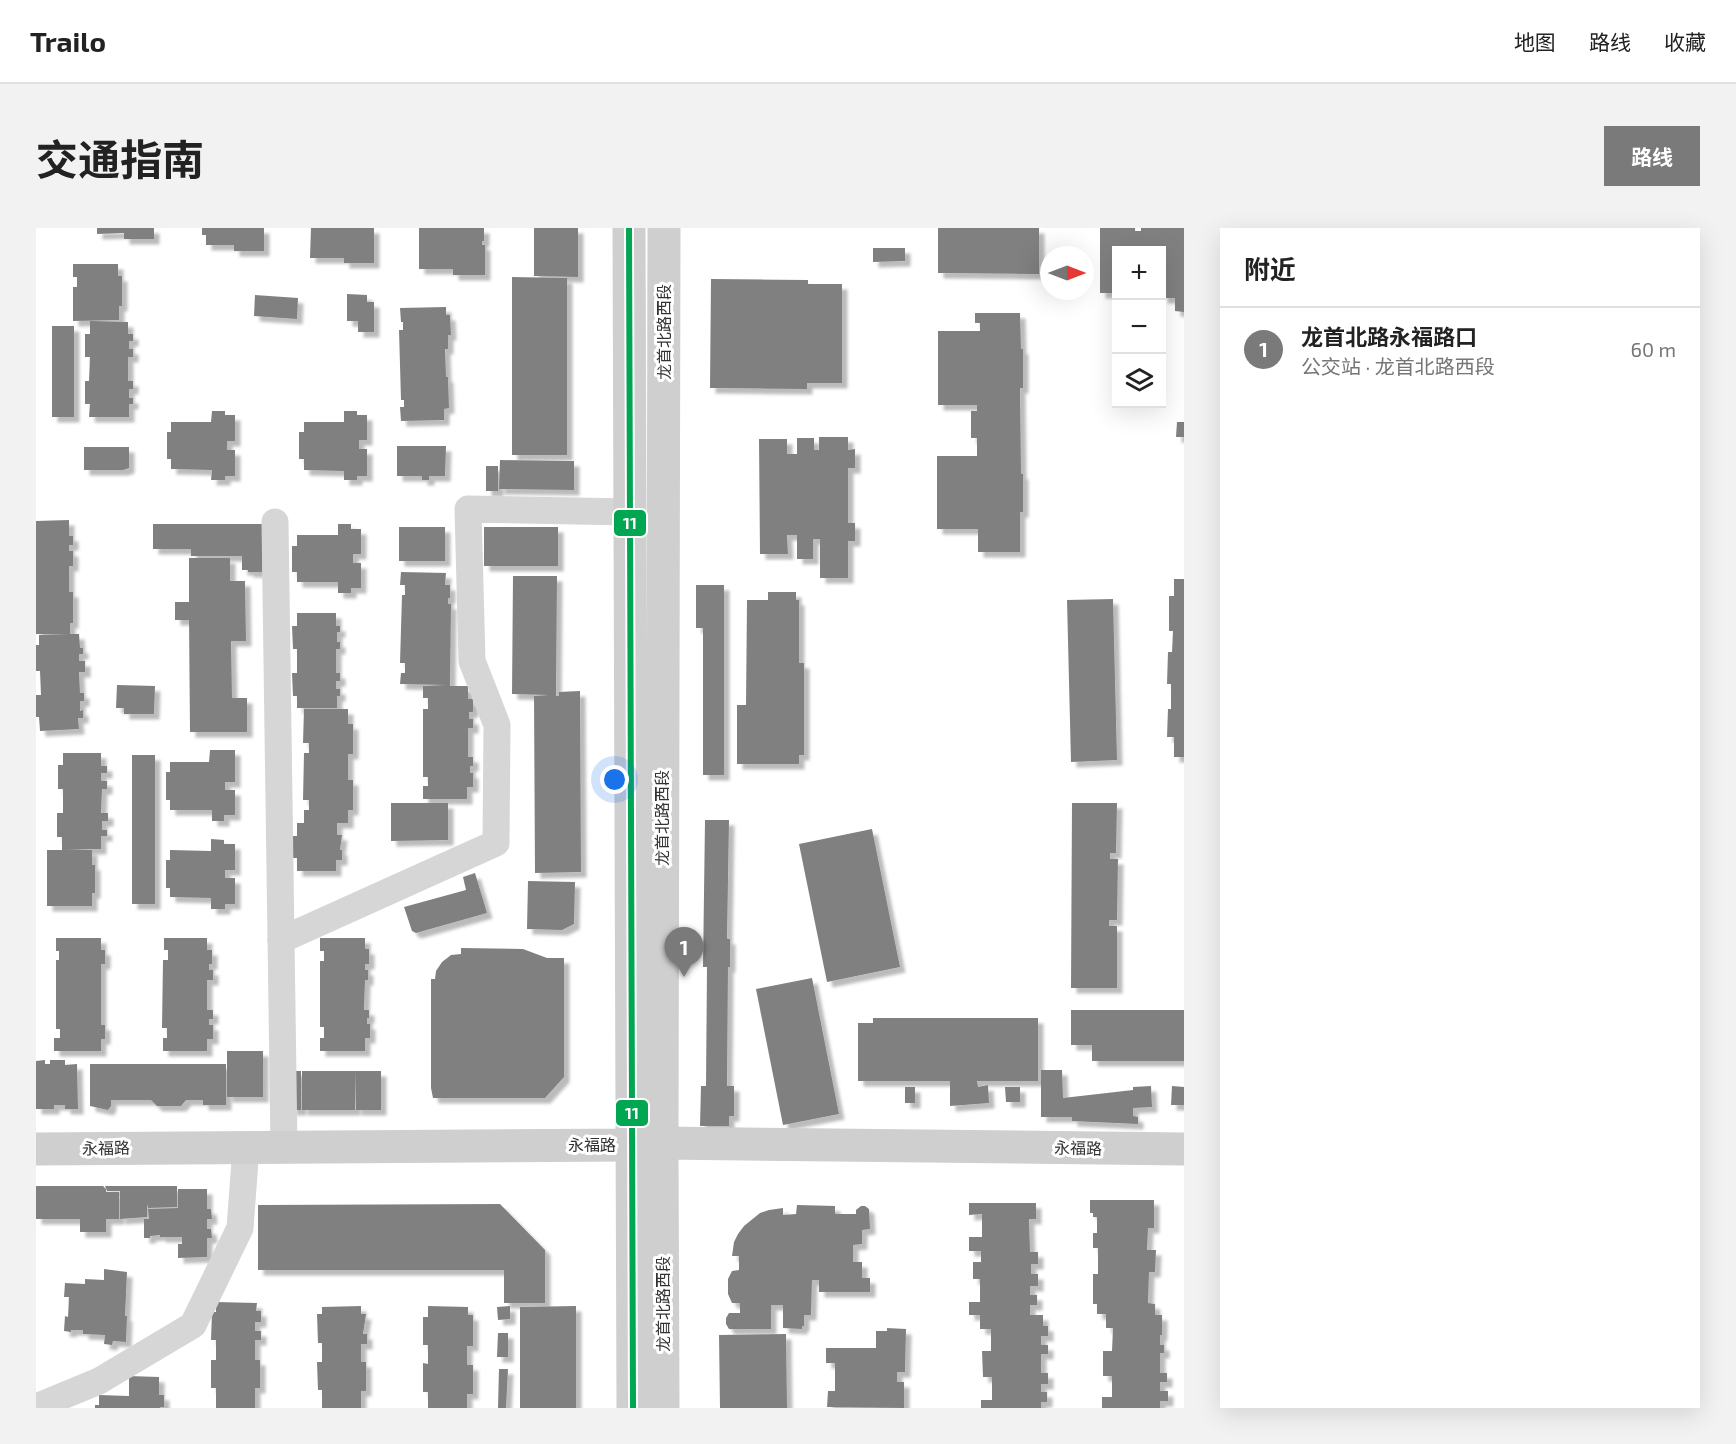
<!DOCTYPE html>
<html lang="zh">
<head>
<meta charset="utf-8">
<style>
	body { margin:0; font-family:"Exo 2","Noto Sans SC",sans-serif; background:#f2f2f2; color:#222 }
	.controls { position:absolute; right:18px; top:18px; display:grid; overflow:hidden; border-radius:0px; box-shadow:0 6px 24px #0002 }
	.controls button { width:54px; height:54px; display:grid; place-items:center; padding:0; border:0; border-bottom:2px solid #e0e0e0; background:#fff; color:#222; font:30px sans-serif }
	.compass { position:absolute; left:1004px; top:18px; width:54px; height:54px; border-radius:50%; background:#fff; box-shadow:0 6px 24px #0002; rotate:90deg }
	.you { position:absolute; left:579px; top:552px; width:21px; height:21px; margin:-15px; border:4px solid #fff; border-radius:50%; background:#1a73e8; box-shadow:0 0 0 9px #1a73e833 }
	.badge { display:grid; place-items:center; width:39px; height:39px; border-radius:50%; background:#7a7a7a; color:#fff; font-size:20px; font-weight:700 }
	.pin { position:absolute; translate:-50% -50px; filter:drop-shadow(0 2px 3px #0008) }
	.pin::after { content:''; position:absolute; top:32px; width:21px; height:18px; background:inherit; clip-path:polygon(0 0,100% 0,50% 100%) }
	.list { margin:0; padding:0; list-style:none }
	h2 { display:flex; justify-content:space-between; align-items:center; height:78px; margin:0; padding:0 24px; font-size:26px }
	h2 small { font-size:20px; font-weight:400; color:#767676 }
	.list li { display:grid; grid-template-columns:39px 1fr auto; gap:18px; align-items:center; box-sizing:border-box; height:84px; padding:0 24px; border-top:2px solid #e0e0e0 }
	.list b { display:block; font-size:22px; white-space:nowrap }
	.list p { margin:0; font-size:20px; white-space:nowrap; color:#767676 }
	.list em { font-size:20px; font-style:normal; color:#767676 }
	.icon { flex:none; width:33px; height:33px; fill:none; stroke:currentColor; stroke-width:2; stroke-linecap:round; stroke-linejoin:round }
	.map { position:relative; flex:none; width:1148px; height:1180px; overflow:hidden; border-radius:0px }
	header { display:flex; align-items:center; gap:36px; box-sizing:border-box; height:84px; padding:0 30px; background:#fff; border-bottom:2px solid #e0e0e0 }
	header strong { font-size:28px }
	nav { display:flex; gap:33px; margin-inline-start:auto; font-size:21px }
	.intro { display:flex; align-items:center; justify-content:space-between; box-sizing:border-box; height:144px; padding:0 36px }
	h1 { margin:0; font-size:42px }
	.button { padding:15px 27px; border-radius:0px; background:#7a7a7a; color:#fff; font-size:21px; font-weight:700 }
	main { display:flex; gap:36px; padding:0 36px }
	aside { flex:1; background:#fff; border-radius:0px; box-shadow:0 6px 24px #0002 }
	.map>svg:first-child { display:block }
</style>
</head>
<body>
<header>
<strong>Trailo</strong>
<nav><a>地图</a><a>路线</a><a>收藏</a></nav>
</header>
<div class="intro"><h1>交通指南</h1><a class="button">路线</a></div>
<main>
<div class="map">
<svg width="1148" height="1180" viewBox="0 0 1148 1180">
	<defs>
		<filter id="shadow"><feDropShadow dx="5.5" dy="5.5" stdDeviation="1.5" flood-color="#0004"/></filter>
	</defs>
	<rect width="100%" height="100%" fill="#fff"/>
	<g fill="#808080" filter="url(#shadow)">
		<path d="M61,0H118V11H88V5L61,6Z"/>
		<path d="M166,0H228V23H198V17H170V7H166Z"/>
		<path d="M275,0H338V35H308V30H274Z"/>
		<path d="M383,0H448V13H446V17H449V47H417V41H383Z"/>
		<path d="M498,0H542V49L498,48Z"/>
		<path d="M902,0H1003V46L902,45Z"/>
		<path d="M1064,0H1099V3H1105V0H1148V84L1139,83V70H1126V22H1080V65H1064Z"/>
		<path d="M837,20H869V33L837,34Z"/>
		<path d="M37,36H82V48H86V78H83V92L37,93V59H41V49H37Z"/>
		<path d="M476,49L531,50V227H476Z"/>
		<path d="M675,51L772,52V56H806V155H771V161L674,160Z"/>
		<path d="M311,66L331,67V74H338V104H322V93H311Z"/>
		<path d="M219,67L262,70L261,91L218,88Z"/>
		<path d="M410,79V87H414L415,107H412V121H409L410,149H412L413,180L408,181V192L365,193L364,179H368V172H365L363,102H367V94H365L364,80Z"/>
		<path d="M939,85H984L985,121H987V160H984L985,246H987V284H984V324H942V301H901V228H941V210H935V183H941V177H902V103H944V95H939Z"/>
		<path d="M54,93L92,94V106H97V113H93V121H97V129H92V153H97V161H93V170H97V176H93V189H53L54,176H49V153H53L54,129H49V106H54Z"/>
		<rect x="16" y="98" width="22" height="91"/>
		<path d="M176,183H189V187H199V213H191V222H199V248H189V252H175L176,242L135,241V231H131V204H135V194H175Z"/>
		<path d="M308,183H321V187H331V212H323V221H331V248H321V252H308V243L268,242V231H263V204H268V194H308Z"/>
		<path d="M1141,194H1148V209H1140Z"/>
		<path d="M783,209H812V222L819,221V240H812V295H819V313H812V350H784V311H777V331H761V307H751L752,326H724L723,211H751V226H761V210H778V222H783Z"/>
		<path d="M361,218H410L409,248H393V252H386V248H361Z"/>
		<path d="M48,219H93V240L87,242H48Z"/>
		<path d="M464,232L538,233V262L463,261Z"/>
		<rect x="450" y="238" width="12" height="25"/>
		<path d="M33,292V308H37V317H33V323H37V338H33V364H37V395H34V406H43L44,420H47V426H43V433H49V444H43L44,465H48V473H44V483L47,482V490H42L43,501L4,503L3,489H0V467H5L4,443H0V417H3V407L32,406H0V293Z"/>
		<path d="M117,296H226V344H212V342H206V328H155V321H117Z"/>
		<path d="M302,296H315V301H325V326H317V335H325V360H315V365H302V354H261V344H256V318H261V307H302Z"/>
		<rect x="363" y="299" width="46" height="34"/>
		<rect x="448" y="299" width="74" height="39"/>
		<path d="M153,330H194V353H209L210,413H195L196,470H211V504H154L153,392H139V374H153Z"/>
		<path d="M365,344L410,345L409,357H414V370H412V376H415L414,458H432V471H437V484H433V491H437V500H432V529H437V538H434V545H437V559H431V571H387V558H392V549H387V481H392V470H387V458L410,457L364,456L365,445H369V435H364L366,367H369V357H364Z"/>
		<path d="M477,348H521L520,468H523V464L544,463L545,644L499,645L498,468L513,467L476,466Z"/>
		<path d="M1138,351H1148V529H1138V509H1131L1132,481H1135V456H1131L1132,424H1136L1137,403H1133V368H1138Z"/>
		<path d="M660,357H688V547H667V400H660Z"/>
		<path d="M732,364H760V372H763V435H768V527H763V536H701V477H710L711,372H732Z"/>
		<path d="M1077,371L1081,532L1035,534L1031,372Z"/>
		<path d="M261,385H300V398H304V404H301V414H304V421H300V445H304V453H300V461H304V468H301V480H261V468H257L256,445H261V421H257L256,398H261Z"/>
		<path d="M81,457L119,458L118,486H88V480H80Z"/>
		<path d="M268,481H312V496H317V526H312V552H317V582H312V595H301V607H306L304,622H306V632H300V643H261V630H257V608H261V595H268V582H273V572H267L268,525H273V515H267Z"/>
		<path d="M174,522H199V554H189V562H199V587H188V593H176V582H134V572H130V544H134V534H173Z"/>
		<path d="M27,525H65V538H71V545H65V553H71V561H66L65,585H72V593H66V602H71V608H65V621H31L56,622V637H59V665H56V678H11V622H26V609H21V585H27V561H22V537H27Z"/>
		<rect x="96" y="527" width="23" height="149"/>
		<path d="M355,575H412V612L355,613Z"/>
		<path d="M1036,575H1081L1080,625H1074V631H1082L1081,692H1073V698H1081V760H1035Z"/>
		<path d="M669,592H693L691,711H694V739H692L691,858H698V888H693V898H664L665,858H670L671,739H667Z"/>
		<path d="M836,601L864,739L791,754L763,616Z"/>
		<path d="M175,611L188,612V616H199V642H189V650H199V676H189V681H175V670L134,669V660H130V632H134V622L175,623Z"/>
		<path d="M439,645L451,685L380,705L376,703L368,679L430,662L427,649Z"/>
		<path d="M492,653L539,654L538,696L526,702L491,701Z"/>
		<path d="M20,710H65V722H69V736H65V797H69V811H65V823H18V810H24V801H20V732H23V723H20Z"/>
		<path d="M128,710H171V722H176V736H173V742H177V752H171V782H177V791H173V797H177V811H171V823H127V810H131V800H126L127,732H132V722H128Z"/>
		<path d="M284,710H329V721H333V736H329V742H332V752H329L328,782H333V790H331V796H334V810H329V823H284V810H288V799H284V733H288V723H284Z"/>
		<path d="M425,720L487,721L511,730H528V849L509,870H397L395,860V751H399L400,743L406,734L415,727L425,726Z"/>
		<path d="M776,750L803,886L747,897L720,761Z"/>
		<path d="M1035,782H1148V833H1056V817H1035Z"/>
		<path d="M837,790H1002V853H941L942,859L952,857L953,875L914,878V853H822V795H837Z"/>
		<rect x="191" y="823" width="36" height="46"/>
		<path d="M9,832V836H14V832H29V837L41,836L42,881H29V877H18V881H0V833Z"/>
		<path d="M54,836H190V877H167V872H150L145,878H121L115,872H75V878L72,882L54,878Z"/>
		<path d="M1005,842H1026L1027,870L1097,862V859L1115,858L1116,879L1097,880V888L1102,889V896L1036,893V889H1005Z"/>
		<rect x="255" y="843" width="10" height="39"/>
		<path d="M266,843H320L319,882H266Z"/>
		<rect x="320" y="843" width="25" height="39"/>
		<path d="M1136,858L1148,859V877H1135Z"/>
		<rect x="869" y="859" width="10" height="16"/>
		<path d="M969,859H984V874H970Z"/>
		<path d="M0,958H67L70,961V964H83V991H70V1004H44V991H0Z"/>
		<path d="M69,958H141V979L112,980L111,976V989L84,991V963H71Z"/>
		<path d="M142,961H171V981H175L176,991H171V1001H175L176,1010H171V1029L142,1030V1016H146V1009H124V1007L114,1008V1010H108V991H113L112,981L142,980Z"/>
		<path d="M1054,972H1118V1000H1112L1111,1022H1120L1119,1044H1113L1112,1075L1119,1076V1087H1126V1107H1124V1117H1128V1125H1124V1145H1131V1154H1124V1163H1132V1173H1124V1180H1066V1169H1076V1148H1067V1123H1076L1077,1100H1070V1086H1061V1076H1057V1046H1062V1020H1057V1005H1061V989H1057V985H1054Z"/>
		<path d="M933,975H1000V991H993L994,1024H1002V1036H995V1046H1002V1058H994V1067H1001V1077H994V1087H1007V1098H1012V1108H1005V1117H1012V1126H1005V1145H1012V1156H1005V1164H1011V1174H1005V1180H945V1172H956V1149H947L946,1123H955V1101H944V1087H933V1074H944V1051H937V1034H945V1023H933V1009H946V986L933,987Z"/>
		<path d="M464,976L509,1022V1075H468V1042H222V977Z"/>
		<path d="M761,977L799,978V986H820V982L825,978H829L833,981L834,1001L826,1002V1016L817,1017V1034H826V1050H834V1064H783V1052H776L775,1087H768V1098H766V1101L747,1100V1077H735V1101H693L690,1096V1090L693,1085H704V1075H696L692,1066V1051L696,1043L703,1042V1028H696L698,1014L702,1006L708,998L724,985L733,982L747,980V987L760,986Z"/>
		<path d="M68,1041L91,1044L89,1088H91L90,1114L77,1113L76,1117L68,1116L69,1107L47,1106V1102H35V1104L28,1103L29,1088L32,1089L33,1069H28L29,1055L49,1056V1051L68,1052Z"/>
		<path d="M180,1074L221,1075L220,1083H225V1094H219V1103H225V1112H219V1132H224V1160H219V1180H180V1160H175V1132H180V1112H175L176,1084H180Z"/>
		<path d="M325,1078V1086H330L327,1106H331V1116H325V1134H330V1163H325V1180H286V1162H282L281,1134H286V1115H282L281,1086H286V1079Z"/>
		<path d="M392,1078L432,1079V1087H437V1118H431V1137H437V1166H431V1180H392V1164H387V1135L392,1136V1117H387V1089H392Z"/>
		<path d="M474,1078V1091L462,1092L461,1079Z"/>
		<path d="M540,1078V1180H484V1079Z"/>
		<path d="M851,1100L870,1101L869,1144H861V1154H868V1180L791,1179L792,1163H799V1135H790V1120H840V1103H851Z"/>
		<path d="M462,1105H472V1129H461Z"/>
		<path d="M750,1106L751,1180H684L683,1107Z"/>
		<path d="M463,1141H472L470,1180H462Z"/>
		<path d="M93,1148L123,1149V1167H128V1179H124V1180H59V1177H63V1167L93,1168Z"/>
	</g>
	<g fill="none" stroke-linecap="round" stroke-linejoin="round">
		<g stroke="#d6d6d6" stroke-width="27">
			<path d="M239,294L248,919"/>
			<path d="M245,712L460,615L461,497L436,433L432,281L594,284"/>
			<path d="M0,1179L63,1153L157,1097L204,1000L210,919"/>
		</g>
		<g stroke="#cfcfcf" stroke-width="33">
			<path d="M593,0L597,1180"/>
			<path d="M0,921L595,917L626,915L1148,921"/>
			<path d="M627,1180L626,915L628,0"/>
		</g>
		<g stroke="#fff" stroke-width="10">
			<path id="bus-1" d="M593,0L597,1180"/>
		</g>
		<use href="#bus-1" stroke="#00a651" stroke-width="6"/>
	</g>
	<g text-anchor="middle" stroke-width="6" stroke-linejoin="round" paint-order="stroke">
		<g font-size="16" fill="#323232" stroke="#fff">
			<text transform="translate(628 104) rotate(-90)" y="6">龙首北路西段</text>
			<text transform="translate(626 590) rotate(-90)" y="6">龙首北路西段</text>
			<text x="556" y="923">永福路</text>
			<text transform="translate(70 920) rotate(-1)" y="6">永福路</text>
			<text transform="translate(1042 920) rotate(1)" y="6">永福路</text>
			<text transform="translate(627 1076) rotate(-90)" y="6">龙首北路西段</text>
		</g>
	</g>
	<g stroke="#fff" stroke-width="2">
		<rect x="577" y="281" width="34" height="28" rx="6" fill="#00a651"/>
		<rect x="579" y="871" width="34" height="28" rx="6" fill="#00a651"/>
	</g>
	<g font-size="16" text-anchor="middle" font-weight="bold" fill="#fff">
		<text x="594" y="301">11</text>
		<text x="596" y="891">11</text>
	</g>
</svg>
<div class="controls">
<button>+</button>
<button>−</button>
<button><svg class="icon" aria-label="layers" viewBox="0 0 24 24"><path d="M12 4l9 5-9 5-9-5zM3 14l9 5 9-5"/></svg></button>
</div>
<svg class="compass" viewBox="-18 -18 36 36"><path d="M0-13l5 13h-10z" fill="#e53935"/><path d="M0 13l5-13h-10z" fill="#767676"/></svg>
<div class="you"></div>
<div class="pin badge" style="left:648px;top:749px">1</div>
</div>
<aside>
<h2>附近<small></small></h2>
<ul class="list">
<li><span class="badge">1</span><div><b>龙首北路永福路口</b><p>公交站 · 龙首北路西段</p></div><em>60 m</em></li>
</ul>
</aside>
</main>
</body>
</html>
